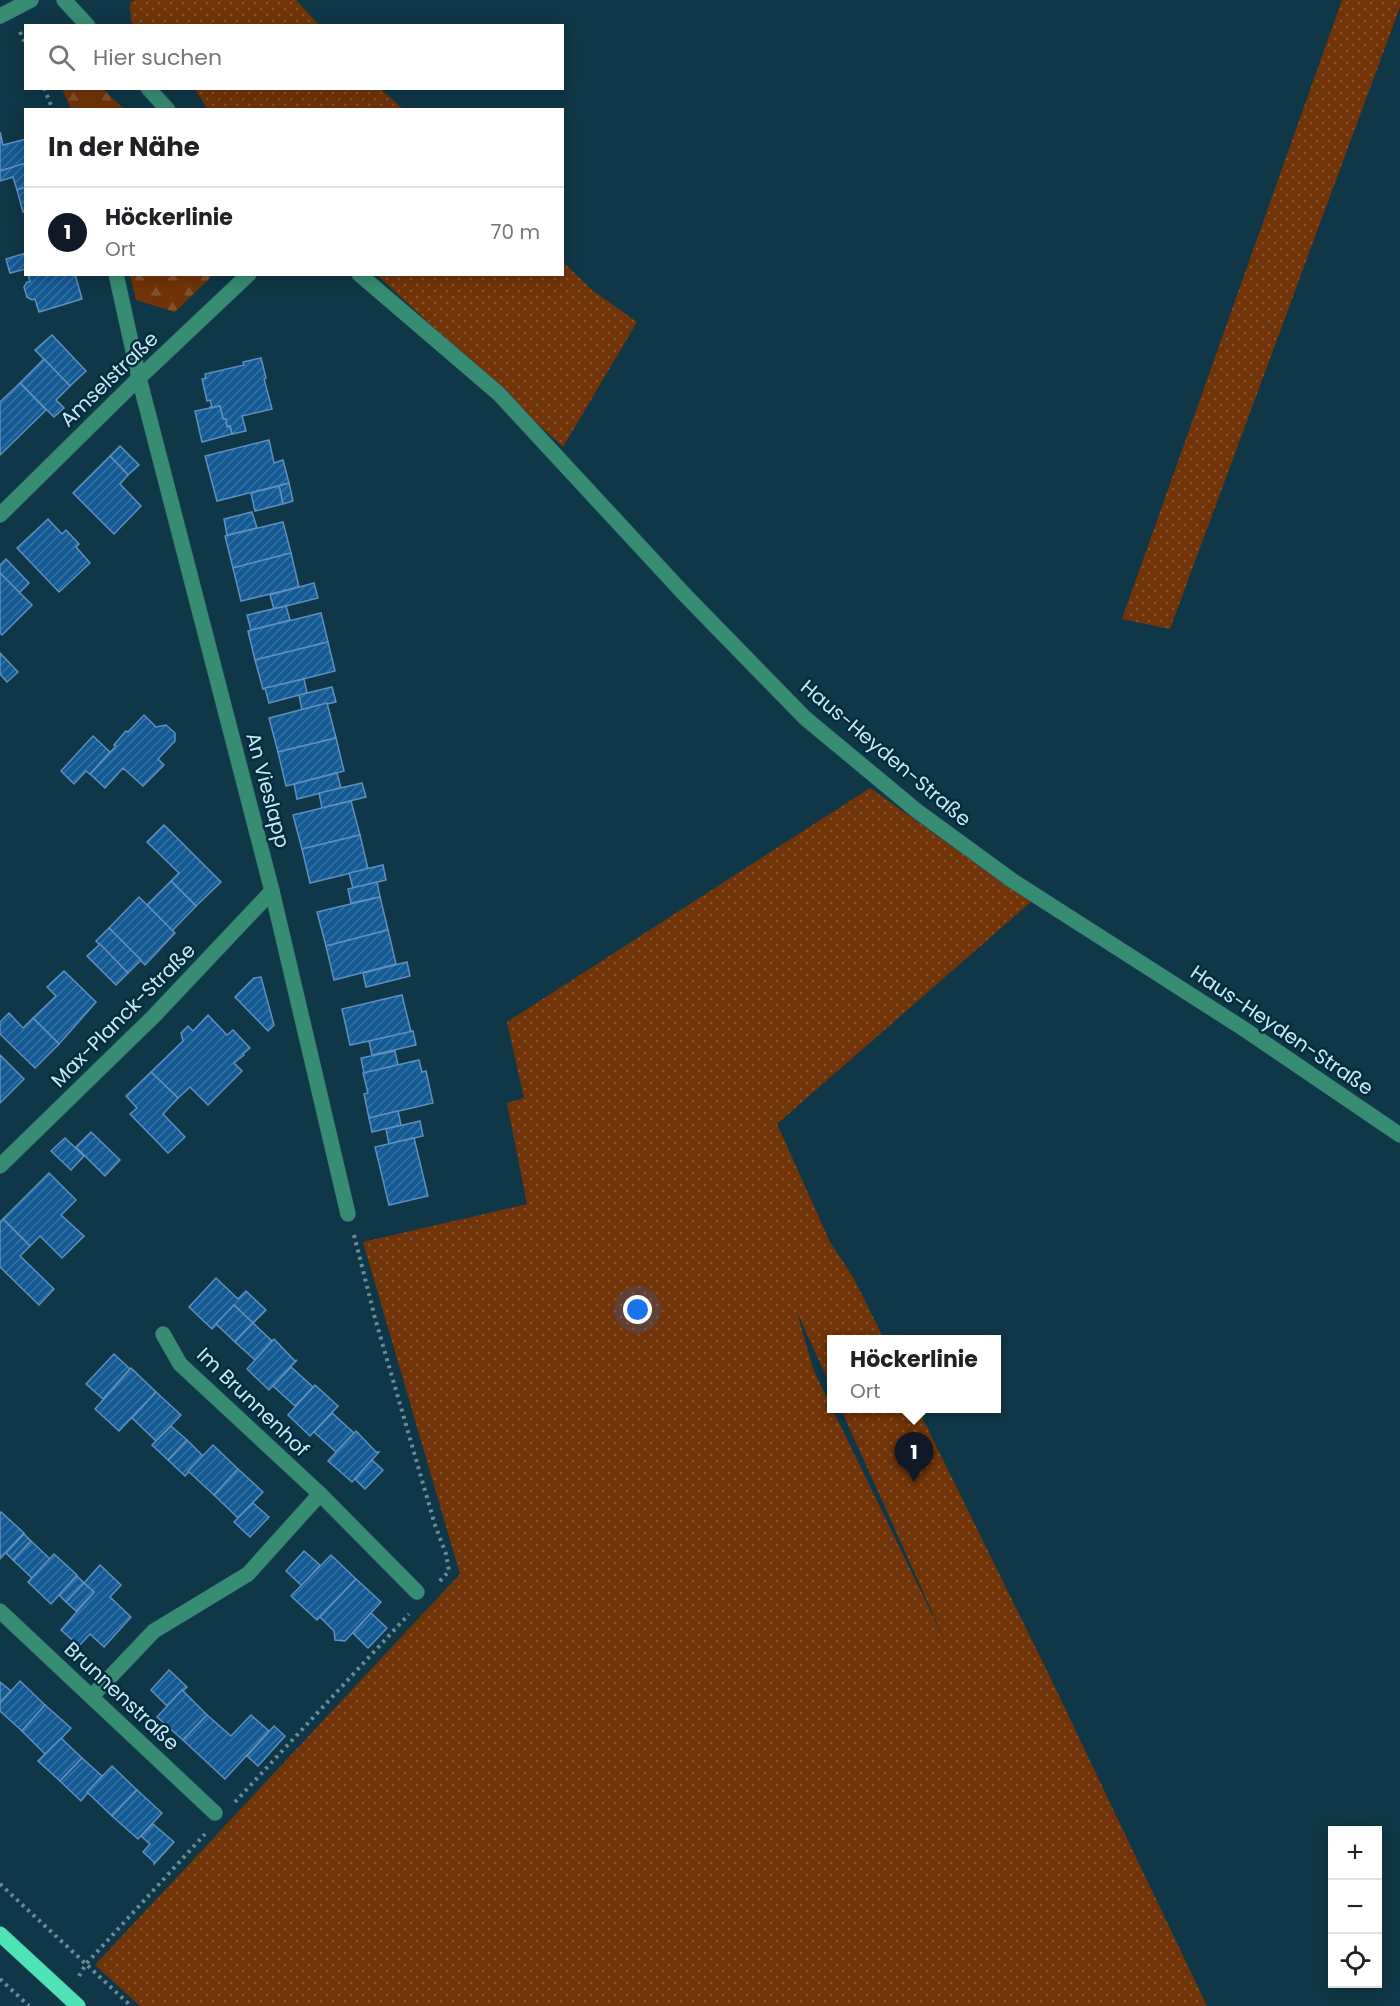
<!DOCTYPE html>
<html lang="de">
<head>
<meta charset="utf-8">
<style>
	body { margin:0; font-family:Poppins,sans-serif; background:#f6f6f6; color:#202124 }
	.controls { position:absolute; right:18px; bottom:18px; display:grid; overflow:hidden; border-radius:0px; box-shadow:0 3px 15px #0003 }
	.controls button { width:54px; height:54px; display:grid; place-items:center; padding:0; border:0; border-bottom:2px solid #e0e0e0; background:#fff; color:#202124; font:30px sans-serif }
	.you { position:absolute; left:638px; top:1310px; width:21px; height:21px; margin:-15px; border:4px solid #fff; border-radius:50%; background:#1a73e8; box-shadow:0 0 0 9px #1a73e833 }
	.badge { display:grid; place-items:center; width:39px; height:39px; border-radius:50%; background:#111827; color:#fff; font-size:20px; font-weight:700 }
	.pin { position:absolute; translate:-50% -50px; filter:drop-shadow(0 2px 3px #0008) }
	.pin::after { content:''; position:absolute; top:32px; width:21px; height:18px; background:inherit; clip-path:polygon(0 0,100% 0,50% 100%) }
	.popup { position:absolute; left:827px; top:1335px; width:174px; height:78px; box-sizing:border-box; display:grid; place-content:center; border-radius:0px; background:#fff; filter:drop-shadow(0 2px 4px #0005); font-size:20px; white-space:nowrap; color:#757577 }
	.popup b { font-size:22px; color:#202124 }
	.popup::after { content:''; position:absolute; left:50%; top:100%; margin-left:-12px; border:12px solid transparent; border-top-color:#fff }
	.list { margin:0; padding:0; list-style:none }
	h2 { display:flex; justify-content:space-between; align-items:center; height:78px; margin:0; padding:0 24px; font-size:26px }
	h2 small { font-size:20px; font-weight:400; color:#757577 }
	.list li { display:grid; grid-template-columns:39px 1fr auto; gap:18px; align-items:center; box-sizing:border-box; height:90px; padding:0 24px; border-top:2px solid #e0e0e0 }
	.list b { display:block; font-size:22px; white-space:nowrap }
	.list p { margin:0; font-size:20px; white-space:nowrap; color:#757577 }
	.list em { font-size:20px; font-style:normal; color:#757577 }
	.icon { flex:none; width:33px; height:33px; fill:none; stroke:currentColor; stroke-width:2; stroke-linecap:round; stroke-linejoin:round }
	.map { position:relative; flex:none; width:1400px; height:2006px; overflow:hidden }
	.search { position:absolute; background:#fff; box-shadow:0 3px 15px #0003; left:24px; top:24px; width:540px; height:66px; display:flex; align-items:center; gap:15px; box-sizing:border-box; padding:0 21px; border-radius:0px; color:#757577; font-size:22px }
	.panel { position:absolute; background:#fff; box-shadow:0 3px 15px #0003; left:24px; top:108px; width:540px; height:168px; border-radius:0px }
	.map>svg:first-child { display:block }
</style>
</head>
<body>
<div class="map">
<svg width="1400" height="2006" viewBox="0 0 1400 2006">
	<defs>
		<pattern id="green-dots" width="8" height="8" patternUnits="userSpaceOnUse" patternTransform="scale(1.5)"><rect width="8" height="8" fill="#713408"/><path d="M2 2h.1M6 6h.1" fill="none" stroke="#84512d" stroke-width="1.8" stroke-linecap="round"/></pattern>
		<pattern id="forest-firs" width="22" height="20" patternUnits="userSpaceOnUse" patternTransform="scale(1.5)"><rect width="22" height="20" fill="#713408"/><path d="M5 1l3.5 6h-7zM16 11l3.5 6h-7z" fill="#84512d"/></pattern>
		<pattern id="building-hatch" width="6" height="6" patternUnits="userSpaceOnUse" patternTransform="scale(1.5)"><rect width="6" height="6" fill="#145a95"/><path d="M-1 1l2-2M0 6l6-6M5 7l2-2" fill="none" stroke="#3572a5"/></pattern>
	</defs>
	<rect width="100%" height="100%" fill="#0f3747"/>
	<g fill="url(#green-dots)">
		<path d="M136,0H296L319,25H134L131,21L130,2Z"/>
		<path d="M1342,0H1400V7L1170,629L1122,619Z"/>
		<path d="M195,89H381L403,109H207Z"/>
		<path d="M563,262L592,290L637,322L563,447L377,275L562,274Z"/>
		<path d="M870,788L1031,902L777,1124L830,1242L853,1277L884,1339L832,1340L831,1387L797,1312L813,1369L946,1643L841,1409H918L1050,1677L1207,2006H140L95,1965L460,1574L363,1242L527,1204L507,1103L524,1098L507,1022Z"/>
	</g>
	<g fill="url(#forest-firs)">
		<path d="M62,89H103L124,109H71Z"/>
		<path d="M130,275V274L213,275L175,312L136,300Z"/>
	</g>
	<g fill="url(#building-hatch)" stroke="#618fbe" stroke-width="1.5">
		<path d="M0,132L3,145L26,139V163L0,171Z"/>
		<path d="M26,163V187L17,190L13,177L0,181V171Z"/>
		<path d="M26,187V211L23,212L17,190Z"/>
		<path d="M26,253V269L10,273L6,259Z"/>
		<path d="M28,274H75L82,299L39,312L35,299L32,300L27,297L24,287L27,282H30Z"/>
		<path d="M52,335L86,371L70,386L35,350Z"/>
		<path d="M261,358L266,378L264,379L272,409L242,416L246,431L232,434L230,426L227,427L226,419H223L220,406L210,409V407H212L210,400L207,401L202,379L206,378L205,374L244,365L243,362Z"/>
		<path d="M44,359L70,386L56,400L64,408L54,417L20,383Z"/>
		<path d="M20,383L46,410L0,455V402Z"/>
		<path d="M220,406L223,419H226L227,427L230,426L232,434L202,442L195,411Z"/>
		<path d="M269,440L274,463L283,460L289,483L217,501L205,456Z"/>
		<path d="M120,446L139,465L128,475L110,456Z"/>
		<path d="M110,456L128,475L120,484L141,506L114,534L73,493Z"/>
		<path d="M289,483L293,501L283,504L279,486Z"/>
		<path d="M279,486L283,504L255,511L251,493Z"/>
		<path d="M252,512L257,528L227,535L224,519Z"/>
		<path d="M48,519L62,534L66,530L79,544L76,547L90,563L59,592L17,548Z"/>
		<path d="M283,522L291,553L233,568L225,536Z"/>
		<path d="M291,553L299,587L241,601L233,568Z"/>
		<path d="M6,559L29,583L19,593L0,573V565Z"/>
		<path d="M0,573L32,605L2,635L0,633Z"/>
		<path d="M314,583L318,598L274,609L270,595Z"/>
		<path d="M286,606L290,620L251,630L247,615Z"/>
		<path d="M321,613L328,642L255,660L248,631Z"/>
		<path d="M328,642L335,671L263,689L255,660Z"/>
		<path d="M0,653L18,672L7,682L0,674Z"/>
		<path d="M304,679L307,693L269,703L265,688Z"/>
		<path d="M332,687L336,702L302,710L299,695Z"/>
		<path d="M327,703L336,738L278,752L269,718Z"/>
		<path d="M144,715L156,727L166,725L175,733V741L158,759L164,765L143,786L123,768L105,788L90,774L116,746L114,745L126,731L128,732Z"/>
		<path d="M93,736L110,752L90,774L86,771L74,784L61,771Z"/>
		<path d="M336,738L344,771L286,786L278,752Z"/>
		<path d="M337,773L341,788L297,799L294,784Z"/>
		<path d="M362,783L366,797L322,808L319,793Z"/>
		<path d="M351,801L360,835L302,849L293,815Z"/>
		<path d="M164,825L221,882L196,906L171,881L179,873L147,842Z"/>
		<path d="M360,835L368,869L310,883L302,849Z"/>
		<path d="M383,865L386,880L353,888L349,873Z"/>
		<path d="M171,881L196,906L172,931L147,905Z"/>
		<path d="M377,882L380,897L351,903L348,889Z"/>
		<path d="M139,897L175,933L145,965L109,928Z"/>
		<path d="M380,897L388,930L326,946L317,912Z"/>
		<path d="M109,928L141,960L128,973L96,941Z"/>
		<path d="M388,930L396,964L334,980L326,946Z"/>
		<path d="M100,944L128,973L116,985L87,956Z"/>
		<path d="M407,962L410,976L366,987L363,973Z"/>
		<path d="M64,971L96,1002L59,1044L33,1018L56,996L47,987Z"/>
		<path d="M261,977L274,1025L268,1031L235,997L254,978Z"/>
		<path d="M402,995L411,1032L350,1045L342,1009Z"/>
		<path d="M9,1013L23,1028L33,1018L59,1044L35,1068L0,1034V1022Z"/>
		<path d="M208,1015L227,1035L233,1030L250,1048L243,1054L244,1055L234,1063L242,1071L208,1105L190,1087L178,1098L151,1072L183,1041L181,1033L188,1026L193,1031Z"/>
		<path d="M413,1031L416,1045L372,1055L369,1041Z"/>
		<path d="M395,1051L398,1065L364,1073L361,1058Z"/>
		<path d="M0,1055L24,1079L0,1103Z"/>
		<path d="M419,1060L422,1072L426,1071L433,1103L369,1118L364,1094L368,1093L363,1073Z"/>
		<path d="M151,1072L178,1098L163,1114L185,1137L168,1153L130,1114L137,1108L126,1096Z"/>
		<path d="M398,1111L401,1125L372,1132L369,1118Z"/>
		<path d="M420,1121L423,1136L389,1144L386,1129Z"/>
		<path d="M91,1132L120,1160L105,1176L76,1147Z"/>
		<path d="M65,1138L84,1156L71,1170L51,1151Z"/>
		<path d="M414,1138L428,1196L389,1205L375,1147Z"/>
		<path d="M49,1173L76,1200L61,1215L84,1236L62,1258L40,1236L30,1246L3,1219Z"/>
		<path d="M3,1219L30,1246L20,1256L54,1289L39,1305L0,1267V1222Z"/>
		<path d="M216,1278L238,1299L246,1291L266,1310L253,1323L234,1305L212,1329L189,1307Z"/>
		<path d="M234,1305L253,1323L235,1342L216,1324Z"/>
		<path d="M253,1323L272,1341L255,1360L235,1342Z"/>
		<path d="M274,1339L295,1361L297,1360L269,1390L247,1369Z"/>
		<path d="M114,1354L130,1369L103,1399L86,1384Z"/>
		<path d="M291,1367L313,1387L295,1406L273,1386Z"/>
		<path d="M131,1368L156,1392L119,1431L95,1409Z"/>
		<path d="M315,1385L338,1406L310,1436L288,1415Z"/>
		<path d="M156,1392L181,1415L156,1441L132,1418Z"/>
		<path d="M332,1413L354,1433L336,1452L314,1432Z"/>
		<path d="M171,1426L187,1440L168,1460L152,1445Z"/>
		<path d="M356,1431L376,1452H379L352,1482L328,1461Z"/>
		<path d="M187,1440L203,1456L185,1476L168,1460Z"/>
		<path d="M213,1445L238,1469L214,1495L188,1471Z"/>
		<path d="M372,1460L383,1470L365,1489L355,1479Z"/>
		<path d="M238,1469L263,1492L238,1518L214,1495Z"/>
		<path d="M253,1503L269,1517L250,1537L234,1522Z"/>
		<path d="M1,1512L24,1533L0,1559V1514Z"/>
		<path d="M24,1534L31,1541L13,1560L6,1553Z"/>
		<path d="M31,1541L50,1559L32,1578L13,1560Z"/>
		<path d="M304,1551L320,1565L302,1586L286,1571Z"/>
		<path d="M54,1554L77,1575L51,1604L28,1582Z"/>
		<path d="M331,1555L356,1579L317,1620L291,1596Z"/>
		<path d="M100,1565L121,1585L110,1597L131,1617L104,1647L90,1634L79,1646L61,1630L94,1592L84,1583Z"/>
		<path d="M77,1576L84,1583L66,1602L59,1595Z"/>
		<path d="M356,1579L381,1602L345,1641L335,1640L334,1631L320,1617Z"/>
		<path d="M84,1583L94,1592L76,1611L66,1602Z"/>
		<path d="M371,1613L387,1628L368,1648L353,1633Z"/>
		<path d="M169,1670L187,1687L167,1706L151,1690Z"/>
		<path d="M20,1681L45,1705L22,1731L0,1711V1703Z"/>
		<path d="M0,1682L11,1691L0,1703Z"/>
		<path d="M182,1690L207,1715L183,1740L157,1717Z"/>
		<path d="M45,1705L71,1728L46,1755L22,1731Z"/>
		<path d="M207,1715L231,1736L251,1715L269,1731L225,1779L183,1740Z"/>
		<path d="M274,1726L285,1736L258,1766L247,1756Z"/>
		<path d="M61,1738L82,1758L60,1781L38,1761Z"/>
		<path d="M82,1758L102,1776L81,1801L60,1781Z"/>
		<path d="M112,1766L137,1790L112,1816L87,1792Z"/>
		<path d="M137,1790L162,1813L138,1839L112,1816Z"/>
		<path d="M153,1824L174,1842L154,1864V1862L143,1852L150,1844L141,1836Z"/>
	</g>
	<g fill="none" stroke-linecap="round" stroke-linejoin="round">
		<g stroke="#2c5364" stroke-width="16">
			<g id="minor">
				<path d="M64,0L88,26"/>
				<path d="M0,16L31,0"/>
				<path d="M148,88L168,110"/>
				<path d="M116,274L139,378L272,891L348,1214"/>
				<path d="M359,274L499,394L686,596L805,718L917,811L1013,881L1244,1029L1400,1135"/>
				<path d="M0,515L139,378L249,274"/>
				<path d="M0,1166L154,1016L272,891"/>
				<path d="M163,1334L180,1364L320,1494L417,1592"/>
				<path d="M0,1611L215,1813"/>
				<path d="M92,1696L154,1631L248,1574L320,1494"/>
			</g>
		</g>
		<g stroke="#2c5364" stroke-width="16">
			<path id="major" d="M0,1934L78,2006"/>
		</g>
		<g stroke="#678c9d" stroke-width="4" stroke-dasharray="3 4.5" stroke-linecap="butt">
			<path d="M20,32L26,45"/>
			<path d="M44,88L53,110"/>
			<path d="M354,1235L375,1318L435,1525L446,1554L449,1571L439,1582"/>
			<path d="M235,1802L409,1614"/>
			<path d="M0,1884L131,2006"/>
			<path d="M79,1976L86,1964L205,1834"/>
			<path d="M0,1979L29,2006"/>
		</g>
		<use href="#minor" stroke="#378d73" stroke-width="15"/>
		<use href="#major" stroke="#4ee2b6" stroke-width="15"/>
	</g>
	<g text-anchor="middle" stroke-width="5" stroke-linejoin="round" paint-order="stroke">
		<g font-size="20" fill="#c6e9fa" stroke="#032c3c">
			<text transform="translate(109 379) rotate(-44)" y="7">Amselstraße</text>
			<text transform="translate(886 753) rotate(40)" y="7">Haus-Heyden-Straße</text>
			<text transform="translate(268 790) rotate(75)" y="7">An Vieslapp</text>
			<text transform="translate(123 1015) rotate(-45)" y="7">Max-Planck-Straße</text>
			<text transform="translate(1282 1030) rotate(34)" y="7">Haus-Heyden-Straße</text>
			<text transform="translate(253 1402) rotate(44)" y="7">Im Brunnenhof</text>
			<text transform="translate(122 1696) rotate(43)" y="7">Brunnenstraße</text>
		</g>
	</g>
</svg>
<div class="controls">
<button>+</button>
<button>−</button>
<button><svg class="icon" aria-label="locate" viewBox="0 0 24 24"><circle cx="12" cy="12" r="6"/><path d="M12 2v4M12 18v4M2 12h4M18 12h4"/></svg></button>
</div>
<div class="you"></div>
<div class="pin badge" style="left:914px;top:1482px">1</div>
<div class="popup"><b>Höckerlinie</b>Ort</div>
<div class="search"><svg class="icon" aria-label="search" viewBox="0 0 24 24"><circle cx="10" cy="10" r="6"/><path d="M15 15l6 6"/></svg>Hier suchen</div>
<section class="panel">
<h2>In der Nähe<small></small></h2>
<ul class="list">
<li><span class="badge">1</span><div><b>Höckerlinie</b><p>Ort</p></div><em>70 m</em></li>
</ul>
</section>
</div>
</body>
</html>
